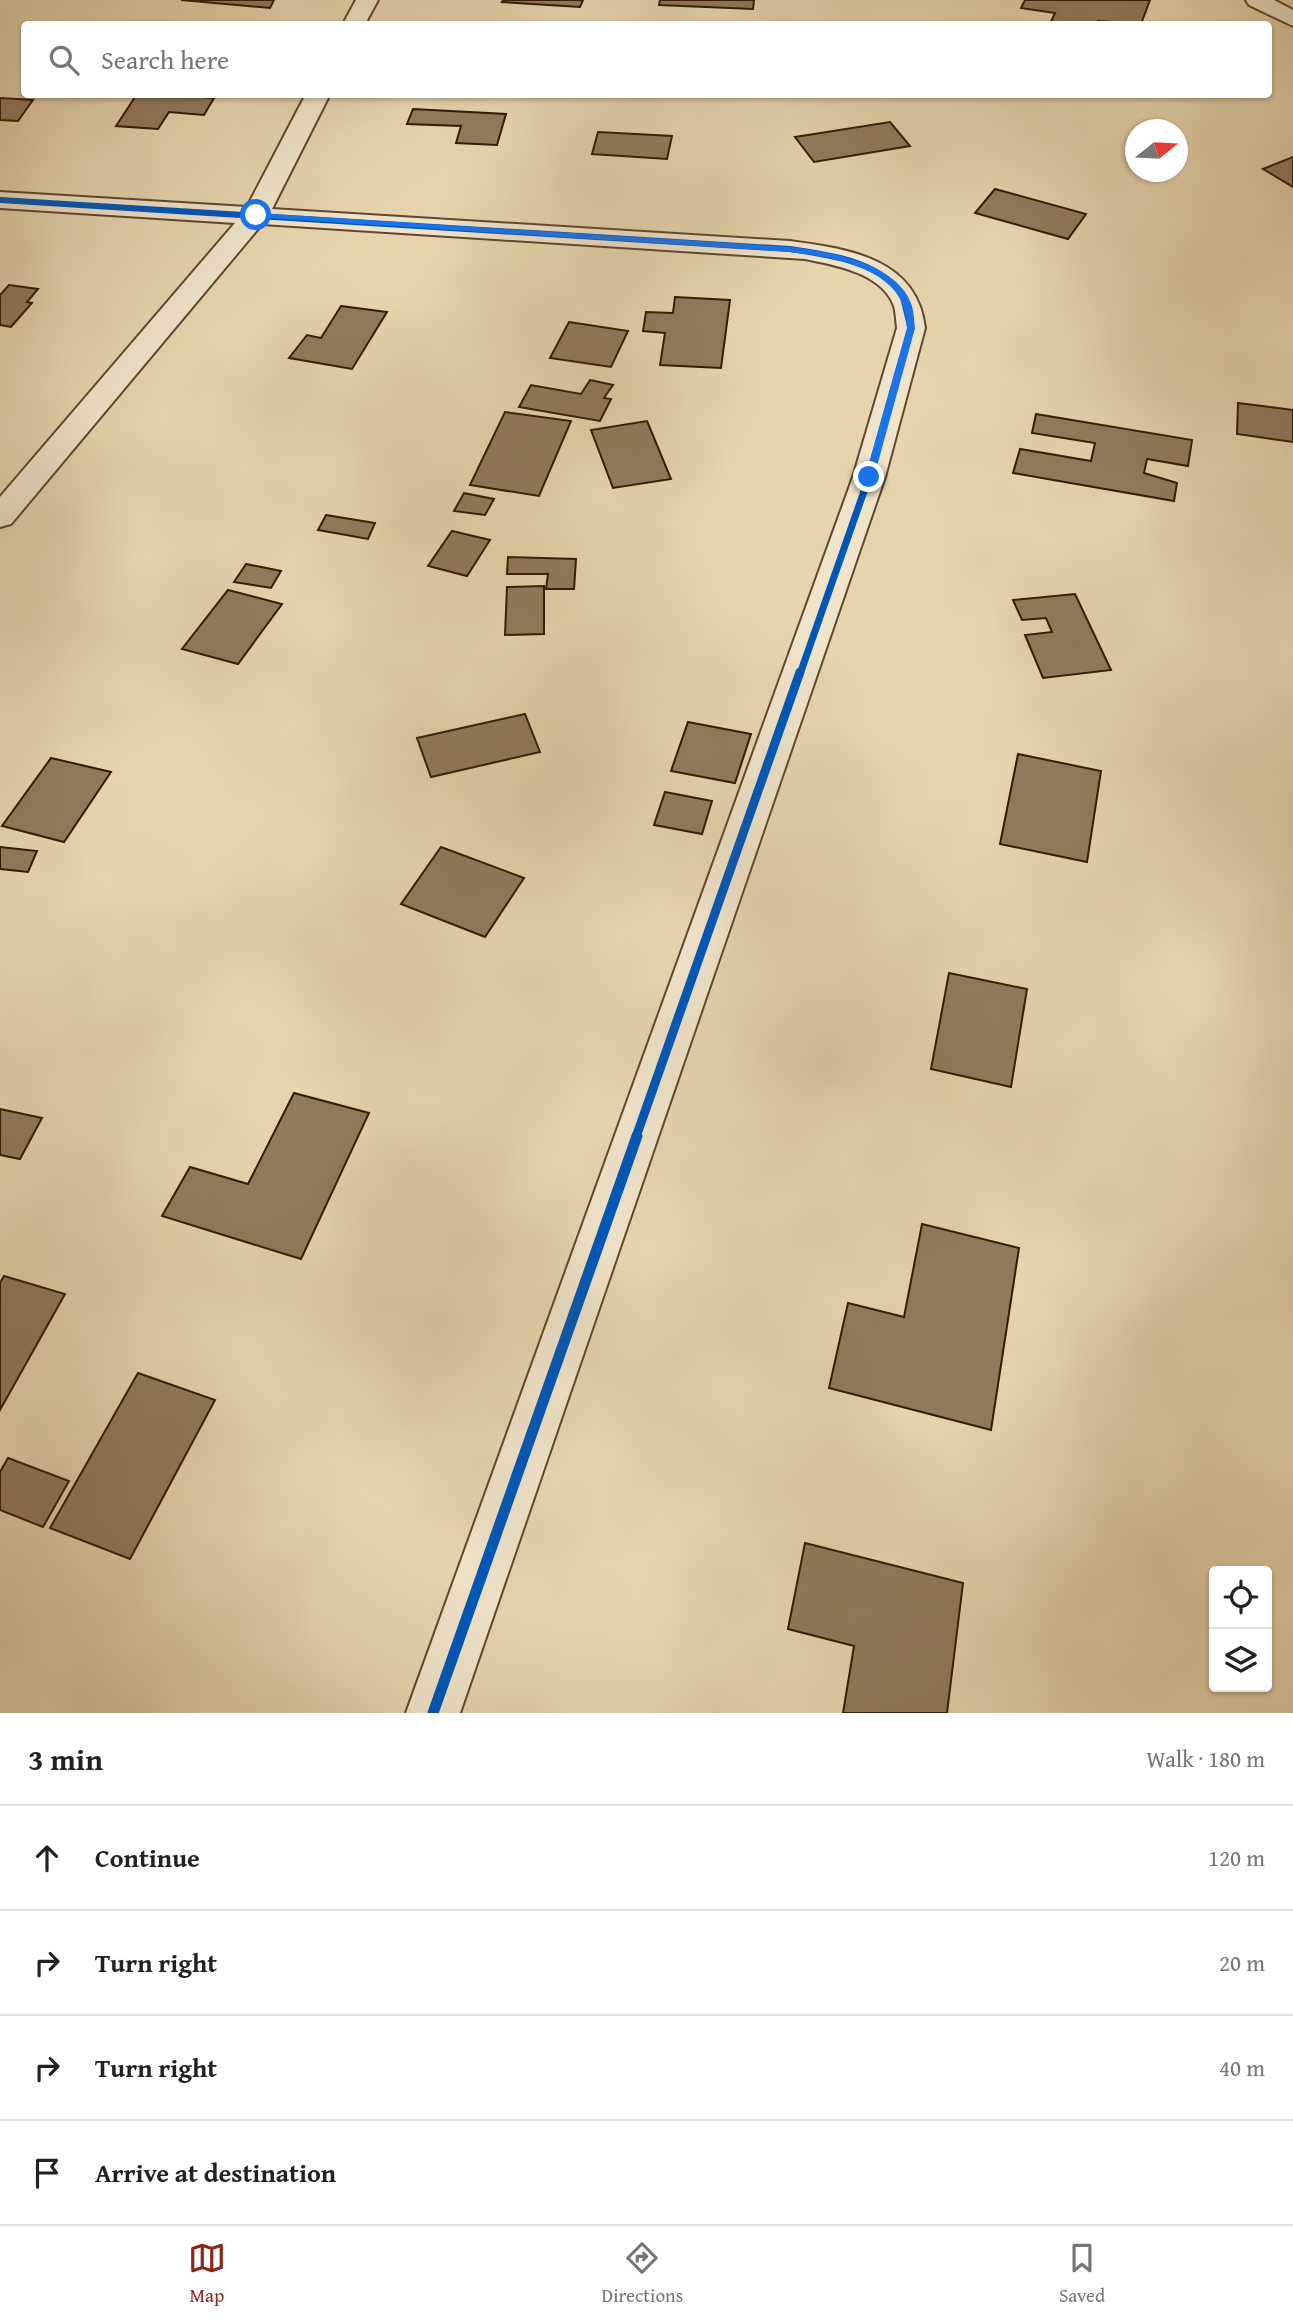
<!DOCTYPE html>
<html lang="en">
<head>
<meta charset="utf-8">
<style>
	body { margin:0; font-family:"Gentium Book Plus",serif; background:#f6f6f6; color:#222 }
	.controls { position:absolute; right:21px; bottom:21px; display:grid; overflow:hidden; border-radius:7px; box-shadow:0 2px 5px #0004 }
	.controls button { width:63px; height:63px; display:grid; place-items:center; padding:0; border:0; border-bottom:2px solid #e0e0e0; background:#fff; color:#222; font:35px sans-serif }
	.compass { position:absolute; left:1125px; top:119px; width:63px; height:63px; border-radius:50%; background:#fff; box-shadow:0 2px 5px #0004; rotate:72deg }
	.stop { position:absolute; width:21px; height:21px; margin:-16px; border:5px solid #1a73e8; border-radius:50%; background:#fff }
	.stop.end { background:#1a73e8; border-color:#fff; box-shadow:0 2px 7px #0008 }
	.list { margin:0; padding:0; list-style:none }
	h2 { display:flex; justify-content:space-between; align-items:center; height:91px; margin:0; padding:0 28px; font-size:30px }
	h2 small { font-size:23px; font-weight:400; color:#767676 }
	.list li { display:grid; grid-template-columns:46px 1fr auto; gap:21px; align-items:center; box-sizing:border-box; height:105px; padding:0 28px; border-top:2px solid #e0e0e0 }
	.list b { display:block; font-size:26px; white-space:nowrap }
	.list em { font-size:23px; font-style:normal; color:#767676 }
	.icon { flex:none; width:38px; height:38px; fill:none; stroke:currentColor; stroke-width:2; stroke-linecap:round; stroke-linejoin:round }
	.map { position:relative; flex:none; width:1293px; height:1713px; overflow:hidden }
	.search { position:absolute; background:#fff; box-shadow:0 2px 5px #0004; left:21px; right:21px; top:21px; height:77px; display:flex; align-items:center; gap:18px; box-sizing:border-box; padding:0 24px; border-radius:7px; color:#767676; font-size:26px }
	.sheet { height:511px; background:#fff }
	nav { display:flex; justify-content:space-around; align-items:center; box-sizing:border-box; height:98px; border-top:2px solid #e0e0e0; background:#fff; font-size:19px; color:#767676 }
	nav a { display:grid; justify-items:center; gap:4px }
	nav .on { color:#8f2418 }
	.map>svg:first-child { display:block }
</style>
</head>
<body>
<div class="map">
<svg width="1293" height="1713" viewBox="0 0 1293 1713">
	<rect width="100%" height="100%" fill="#e6d4ad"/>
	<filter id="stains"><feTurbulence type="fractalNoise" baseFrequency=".00286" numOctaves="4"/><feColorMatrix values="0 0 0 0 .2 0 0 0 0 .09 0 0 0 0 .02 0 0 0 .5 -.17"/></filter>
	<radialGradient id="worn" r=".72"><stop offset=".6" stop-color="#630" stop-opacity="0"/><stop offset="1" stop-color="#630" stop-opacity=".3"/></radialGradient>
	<g fill="#917a5c" stroke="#351805" stroke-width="2">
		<path d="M181,0H274L270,8Z"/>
		<path d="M503,0H583L580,7L502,2Z"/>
		<path d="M660,0H754L753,9L659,5Z"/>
		<path d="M1025,0H1150L1141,24L1098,21L1096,24H1050L1055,13L1021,8Z"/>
		<path d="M137,94H163L214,98L204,115L169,112L158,129L116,126Z"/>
		<path d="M0,98L33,100L18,121L0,120Z"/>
		<path d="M413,109L506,114L497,145L456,143L461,126L407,124Z"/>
		<path d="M890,122L910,146L814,162L795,137Z"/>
		<path d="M598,132L672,136L667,159L592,154Z"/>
		<path d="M1293,157V187L1263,169Z"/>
		<path d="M995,189L1086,214L1068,239L975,213Z"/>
		<path d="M9,285L38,289L27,302L32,303L11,327L0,325V295Z"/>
		<path d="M675,297L730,300L721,368L660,365L665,333L643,331L646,312L673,313Z"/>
		<path d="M341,306L387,312L352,369L289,358L307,335L321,338Z"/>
		<path d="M569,322L628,331L611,367L550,358Z"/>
		<path d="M590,380L613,385L604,398L611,399L600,421L519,407L531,385L581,394Z"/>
		<path d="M1238,403L1293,410V442L1237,434Z"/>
		<path d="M505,412L571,421L539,496L470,485Z"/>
		<path d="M1036,414L1192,440L1188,466L1147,459L1144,473L1177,483L1174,501L1013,473L1020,449L1091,461L1095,443L1032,433Z"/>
		<path d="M647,421L671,479L613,488L591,430Z"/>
		<path d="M464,493L494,499L485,515L454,511Z"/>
		<path d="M326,515L375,523L368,539L318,530Z"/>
		<path d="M452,531L490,540L467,576L428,566Z"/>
		<path d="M508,557L576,559L574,589H546L548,574H507Z"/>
		<path d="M246,564L281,571L271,588L234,582Z"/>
		<path d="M544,586V634L505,635L507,587Z"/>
		<path d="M228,590L282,604L238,664L182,649Z"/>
		<path d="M1075,594L1111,670L1043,678L1025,635L1052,632L1046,618L1022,620L1013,600Z"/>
		<path d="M525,714L540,752L431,777L417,738Z"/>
		<path d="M688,722L751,734L735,783L671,771Z"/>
		<path d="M1018,754L1101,771L1087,862L1000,844Z"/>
		<path d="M51,758L111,772L64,842L2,826Z"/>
		<path d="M665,792L712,801L702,834L654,825Z"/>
		<path d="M0,847L37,851L28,872L0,869Z"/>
		<path d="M441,847L524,878L485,937L401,904Z"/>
		<path d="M949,973L1027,989L1011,1087L931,1069Z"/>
		<path d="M294,1093L369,1113L301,1259L162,1216L190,1167L248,1184Z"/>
		<path d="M0,1109L42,1118L20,1159L0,1155Z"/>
		<path d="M922,1224L1019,1248L991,1430L829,1388L848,1303L904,1317Z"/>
		<path d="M4,1276L65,1294L0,1410V1283Z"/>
		<path d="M138,1373L215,1400L130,1559L50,1528Z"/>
		<path d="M8,1458L69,1481L43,1527L0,1510V1472Z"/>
		<path d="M805,1543L963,1583L947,1713H843L854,1646L788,1629Z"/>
	</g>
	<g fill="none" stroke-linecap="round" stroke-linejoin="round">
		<g stroke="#61472f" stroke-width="4">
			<g id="minor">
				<path d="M356,0H378L365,24H343Z"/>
				<path d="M1246,0H1274L1293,10V26L1249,5Z"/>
				<path d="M306,94H330L272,209L790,241C848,249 917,258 925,328L885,477L460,1713H406L853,477L897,328C896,321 896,313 894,306C882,273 835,265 805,259L262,224L11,524L0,527V497L235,223L0,208V192L247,207Z"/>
			</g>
		</g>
		<use href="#minor" fill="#efe3ca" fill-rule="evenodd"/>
		<g stroke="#efe3ca" stroke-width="9">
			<path id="cycleway-far3" d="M0,200L790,249C830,255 885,261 905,301"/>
		</g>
		<g stroke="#efe3ca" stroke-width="10">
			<path id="cycleway-far2" d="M800,674L869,477L911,328L904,299"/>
		</g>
		<g stroke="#efe3ca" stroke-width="13">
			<path id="cycleway-far1" d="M636,1137L800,672"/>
		</g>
		<g stroke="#efe3ca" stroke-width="16">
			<path id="cycleway" d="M433,1713L637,1136"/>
		</g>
		<use href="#cycleway-far3" stroke="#0057b8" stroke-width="6"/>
		<use href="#cycleway-far2" stroke="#0057b8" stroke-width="7"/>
		<use href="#cycleway-far1" stroke="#0057b8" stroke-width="9"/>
		<use href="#cycleway" stroke="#0057b8" stroke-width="11"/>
	</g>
	<path fill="#1a73e8" d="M256,213L790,247C829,252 898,262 912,306C914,313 914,321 915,328L874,477L869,480L865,477L907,328C906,321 906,313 903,306C891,266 825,256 790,252L253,217Z"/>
	<rect width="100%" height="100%" filter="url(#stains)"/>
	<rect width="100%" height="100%" fill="url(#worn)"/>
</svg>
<div class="controls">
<button><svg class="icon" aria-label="locate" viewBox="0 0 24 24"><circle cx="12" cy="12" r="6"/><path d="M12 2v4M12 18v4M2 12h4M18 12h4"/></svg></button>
<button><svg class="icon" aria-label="layers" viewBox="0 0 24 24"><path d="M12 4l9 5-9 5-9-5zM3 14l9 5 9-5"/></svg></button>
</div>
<svg class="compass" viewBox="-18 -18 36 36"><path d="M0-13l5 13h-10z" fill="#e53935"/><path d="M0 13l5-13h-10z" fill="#767676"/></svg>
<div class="stop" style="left:256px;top:215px"></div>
<div class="stop end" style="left:869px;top:477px"></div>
<div class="search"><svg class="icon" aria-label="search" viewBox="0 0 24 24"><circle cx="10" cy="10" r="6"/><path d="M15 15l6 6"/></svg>Search here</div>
</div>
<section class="sheet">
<h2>3 min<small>Walk · 180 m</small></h2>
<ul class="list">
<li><svg class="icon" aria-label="ahead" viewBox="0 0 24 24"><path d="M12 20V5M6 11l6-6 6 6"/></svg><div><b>Continue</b></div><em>120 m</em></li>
<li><svg class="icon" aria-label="right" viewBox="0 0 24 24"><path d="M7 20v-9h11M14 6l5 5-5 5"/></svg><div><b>Turn right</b></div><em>20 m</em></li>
<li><svg class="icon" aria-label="right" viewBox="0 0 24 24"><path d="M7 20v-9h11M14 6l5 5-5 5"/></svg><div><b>Turn right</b></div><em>40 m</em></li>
<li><svg class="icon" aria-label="arrive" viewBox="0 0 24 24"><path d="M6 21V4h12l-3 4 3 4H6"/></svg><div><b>Arrive at destination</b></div></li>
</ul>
</section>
<nav>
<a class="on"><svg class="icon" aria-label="map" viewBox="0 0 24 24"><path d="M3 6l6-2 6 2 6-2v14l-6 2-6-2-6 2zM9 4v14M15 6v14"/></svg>Map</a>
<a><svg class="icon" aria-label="directions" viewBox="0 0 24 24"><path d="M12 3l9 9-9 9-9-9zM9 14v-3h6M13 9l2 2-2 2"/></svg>Directions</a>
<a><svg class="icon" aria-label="saved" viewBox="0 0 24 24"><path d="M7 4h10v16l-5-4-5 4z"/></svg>Saved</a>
</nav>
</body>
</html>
